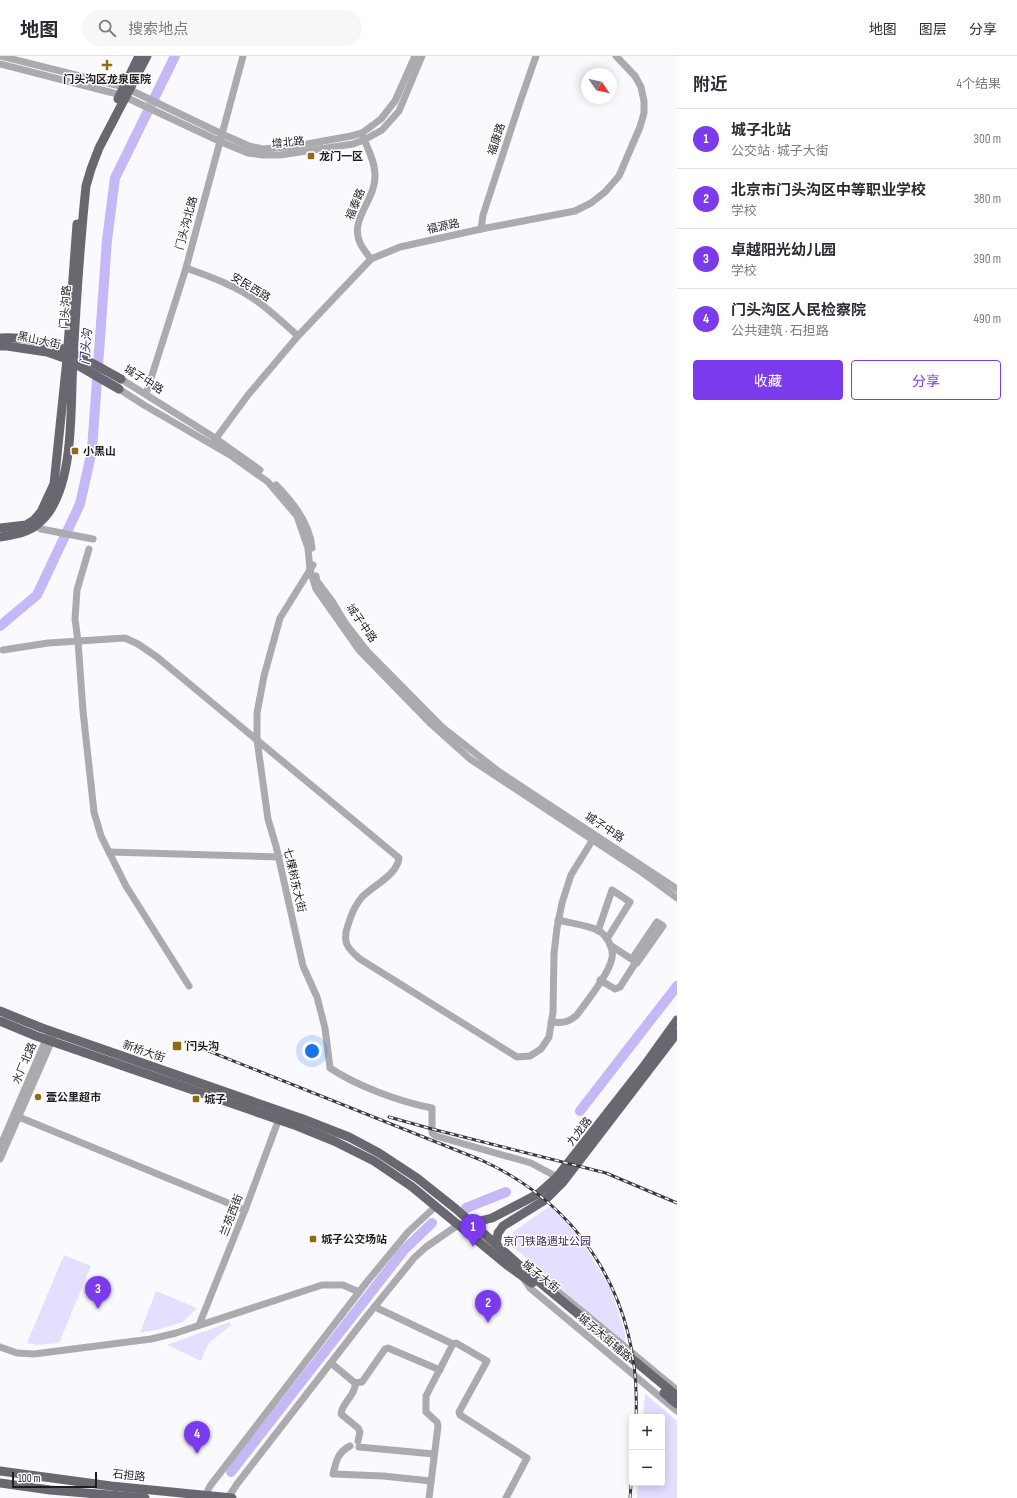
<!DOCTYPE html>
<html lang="zh">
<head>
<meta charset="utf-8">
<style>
	body { margin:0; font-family:"Sofia Sans Condensed","Noto Sans SC",sans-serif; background:#f7f7f7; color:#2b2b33 }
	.controls { position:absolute; right:12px; bottom:12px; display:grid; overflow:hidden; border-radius:4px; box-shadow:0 2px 10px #0003 }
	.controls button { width:36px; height:36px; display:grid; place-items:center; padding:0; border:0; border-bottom:1px solid #e1e1e2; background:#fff; color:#2b2b33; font:20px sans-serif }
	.compass { position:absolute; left:581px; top:12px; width:36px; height:36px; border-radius:50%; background:#fff; box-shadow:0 2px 10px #0003; rotate:124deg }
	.scale { position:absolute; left:12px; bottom:10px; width:85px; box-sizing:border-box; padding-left:4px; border:2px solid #1e1e22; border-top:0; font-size:11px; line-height:14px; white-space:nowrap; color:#1e1e22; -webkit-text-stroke:3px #fff; paint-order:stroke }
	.you { position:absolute; left:312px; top:995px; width:14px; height:14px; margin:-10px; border:3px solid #fff; border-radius:50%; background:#1a73e8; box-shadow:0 0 0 6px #1a73e833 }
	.badge { display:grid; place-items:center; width:26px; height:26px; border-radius:50%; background:#7c3aed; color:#fff; font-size:13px; font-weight:700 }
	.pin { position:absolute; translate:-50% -33px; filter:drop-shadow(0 1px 2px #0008) }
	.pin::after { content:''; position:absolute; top:21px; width:14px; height:12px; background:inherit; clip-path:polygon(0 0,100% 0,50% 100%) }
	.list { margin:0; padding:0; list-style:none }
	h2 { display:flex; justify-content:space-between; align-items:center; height:52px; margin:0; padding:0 16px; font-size:17px }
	h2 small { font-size:13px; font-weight:400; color:#7c7c81 }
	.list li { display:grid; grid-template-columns:26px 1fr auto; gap:12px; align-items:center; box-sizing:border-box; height:60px; padding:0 16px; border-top:1px solid #e1e1e2 }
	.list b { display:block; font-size:15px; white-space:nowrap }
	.list p { margin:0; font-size:13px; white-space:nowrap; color:#7c7c81 }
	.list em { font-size:13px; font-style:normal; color:#7c7c81 }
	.actions { display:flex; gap:8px; padding:12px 16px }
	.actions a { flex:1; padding:9px 0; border:1px solid #7c3aed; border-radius:4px; text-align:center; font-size:14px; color:#7c3aed }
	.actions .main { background:#7c3aed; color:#fff }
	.icon { flex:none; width:22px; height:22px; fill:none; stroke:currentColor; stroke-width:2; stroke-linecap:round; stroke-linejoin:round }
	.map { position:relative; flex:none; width:677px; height:1442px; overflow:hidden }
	header { display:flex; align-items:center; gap:24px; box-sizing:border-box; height:56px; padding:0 20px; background:#fff; border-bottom:1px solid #e1e1e2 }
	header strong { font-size:19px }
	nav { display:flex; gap:22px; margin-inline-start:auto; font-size:14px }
	.search { width:280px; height:36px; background:#f7f7f7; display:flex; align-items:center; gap:10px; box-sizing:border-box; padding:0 14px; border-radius:22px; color:#7c7c81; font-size:15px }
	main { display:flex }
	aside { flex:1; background:#fff }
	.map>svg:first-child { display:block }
</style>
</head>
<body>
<header>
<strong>地图</strong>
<div class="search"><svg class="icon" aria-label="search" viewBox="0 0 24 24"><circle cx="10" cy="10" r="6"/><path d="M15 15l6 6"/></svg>搜索地点</div>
<nav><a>地图</a><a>图层</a><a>分享</a></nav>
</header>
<main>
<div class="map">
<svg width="677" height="1442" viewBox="0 0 677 1442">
	<rect width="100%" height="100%" fill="#fafafe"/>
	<g fill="#e4dfff">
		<path d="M550,1150L566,1166L582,1185L610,1232L624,1273L626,1289L511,1189L513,1176Z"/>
		<path d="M64,1199L91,1210L59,1287L36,1289L27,1287Z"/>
		<path d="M156,1235L197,1252L183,1266L160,1273L140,1277Z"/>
		<path d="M230,1266L231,1269L208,1288L201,1305L167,1289Z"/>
		<path d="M645,1338L677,1365V1442H637L638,1427H662V1361H643Z"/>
	</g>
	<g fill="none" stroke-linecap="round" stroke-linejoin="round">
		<g stroke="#c4b8f6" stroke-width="10">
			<path d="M0,570L37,539L80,448L92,394L107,184L115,122L175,0"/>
			<path d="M580,1055L677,930"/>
			<path d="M466,1152L506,1136"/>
			<path d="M231,1416L404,1194L432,1167"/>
		</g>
		<g stroke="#aaaaaf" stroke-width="7">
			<path d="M0,0L124,31L222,78L249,90L263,93L296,90L351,80L362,77L381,63L395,45L415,0"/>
			<path d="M0,8L121,39L219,85L248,97L263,99H280L353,88L364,84L382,74L399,55L422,0"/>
			<path d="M363,81C368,93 375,106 375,119C376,144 349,163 360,187C363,193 367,198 371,203"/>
			<path d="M481,173L483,159L520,46L536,0"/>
			<path d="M186,212C200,217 215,222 229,229C255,240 277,261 298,280"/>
			<path d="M121,323L215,382L260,414"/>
			<path d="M119,333L144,349L230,399L268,426L297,460L308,492L310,514L316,533L359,594L431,668L470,703L640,815L677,842"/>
			<path d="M146,338L186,212L243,0"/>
			<path d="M214,385L248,339L298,280L371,203L400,191L481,173L575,155L591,147L605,136L619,120L640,71L644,57V45L641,31L635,20L616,0"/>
			<path d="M276,429C293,446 310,467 312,492"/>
			<path d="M33,468L41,473L93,483"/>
			<path d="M89,493L77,534L75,563L78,585L83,655L94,756L101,780L126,830L189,930"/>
			<path d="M313,509L280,562L264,620L257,657V684L268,763L276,790L303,910L317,941L325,972L330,1012C357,1030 400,1046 432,1052V1077L436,1080L531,1107L557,1121"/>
			<path d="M316,520L317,525L332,545L346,568L367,595L442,671L498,715L677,833"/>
			<path d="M3,594L48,587L125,582L138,588L157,601L399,802C397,819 374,829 362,841C355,849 351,859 348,869C342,886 347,892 360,903L517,1001L530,1000L541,993L549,981L553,956L554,898L557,872L562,847L571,819L595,780"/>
			<path d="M109,796L279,801"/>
			<path d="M598,875L612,834L630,846L607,883"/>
			<path d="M610,889L636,906L637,907L663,870L657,866L632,903"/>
			<path d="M600,924L615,933L620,931L636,906"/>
			<path d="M551,966C562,967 568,967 577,959C587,945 609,918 612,902C614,894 608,882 602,877C594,870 570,867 558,864"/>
			<path d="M14,1059L245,1154"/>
			<path d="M0,1091L48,979"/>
			<path d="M0,1103L53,982"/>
			<path d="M531,1216L537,1218L677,1334"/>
			<path d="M524,1223L530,1232L677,1355"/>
			<path d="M375,1251L453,1288L456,1287L487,1305L459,1356L460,1359L527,1402L506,1442"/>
			<path d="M199,1269L245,1154L280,1060"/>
			<path d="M0,1291L17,1297L34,1298L151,1283L176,1277L322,1229H343L359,1236"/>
			<path d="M331,1307L355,1327C357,1338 342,1346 341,1358L358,1372L360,1376L358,1385"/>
			<path d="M355,1327L362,1326L385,1293L388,1292L440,1314"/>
			<path d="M350,1390C338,1396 336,1405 333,1418L383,1420L431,1425"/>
			<path d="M359,1391L434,1398"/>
			<path d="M204,1442L210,1430L366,1227L408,1176L436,1150"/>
			<path d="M228,1442L237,1428L367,1260L414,1202L426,1191L458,1169"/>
			<path d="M429,1442L438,1370L437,1366L426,1356V1340L453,1288"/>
		</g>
		<g stroke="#696870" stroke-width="9">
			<path d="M118,43L139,0"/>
			<path d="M0,282C47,279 81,301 121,323"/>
			<path d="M0,290H7L47,296L67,303L119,333"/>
			<path d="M0,472L26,469L34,464L41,456L54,428L67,303L77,168"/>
			<path d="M0,481C22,478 35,475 49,456C75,418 70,349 73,305C76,247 80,188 86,130L91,113L99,92L147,0"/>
			<path d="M0,955L42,972L303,1063L349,1081L379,1097L417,1122L456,1153L526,1215L677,1340"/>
			<path d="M0,965L36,980L297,1070L334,1085L374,1105L411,1130L507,1209L532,1227"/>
			<path d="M472,1167L492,1162L517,1149L538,1138L557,1121L644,1010L677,964"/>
			<path d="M496,1188L498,1177L503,1170L545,1144L563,1126L677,977"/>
			<path d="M664,1337L677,1348"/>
			<path d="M0,1415L111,1430L232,1442"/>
			<path d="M0,1427L50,1434L145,1442"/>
		</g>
		<g stroke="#3a3a3e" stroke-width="3">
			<g id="rail">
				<path d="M186,986L481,1104C585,1151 641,1248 636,1361"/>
				<path d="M389,1061L432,1073L606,1117L677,1147"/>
				<path d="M630,1442L632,1416"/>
			</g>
		</g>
		<use href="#rail" stroke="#fff" stroke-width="1.5" stroke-dasharray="4.5" stroke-linecap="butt"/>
	</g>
	<g fill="#906b11" stroke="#fff" stroke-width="1.5">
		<path d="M105 3h4v4h4v4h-4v4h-4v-4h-4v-4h4z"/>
		<rect x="307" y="96" width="8" height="8" rx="2"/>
		<rect x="71" y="391" width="8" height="8" rx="2"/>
		<rect x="172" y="985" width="10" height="10" rx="2"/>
		<circle cx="38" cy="1041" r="4"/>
		<rect x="192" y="1039" width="8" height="8" rx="2"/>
		<rect x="309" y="1179" width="8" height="8" rx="2"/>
	</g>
	<g text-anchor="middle" stroke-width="3" stroke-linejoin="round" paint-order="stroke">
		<g font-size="11" font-weight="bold" fill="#1e1e22" stroke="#fff" text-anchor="start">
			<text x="107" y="27" text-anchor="middle">门头沟区龙泉医院</text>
			<text x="319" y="104">龙门一区</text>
			<text x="83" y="399">小黑山</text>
			<text x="186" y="994">门头沟</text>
			<text x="46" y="1045">壹公里超市</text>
			<text x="204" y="1047">城子</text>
			<text x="321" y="1187">城子公交场站</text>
		</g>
		<g font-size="11" fill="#1e1e22" stroke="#fff">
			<text transform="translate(496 83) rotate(-72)" y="4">福康路</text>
			<text transform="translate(288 86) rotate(-6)" y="4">增北路</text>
			<text transform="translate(355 148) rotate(-68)" y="4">福泰路</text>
			<text transform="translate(186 167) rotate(-75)" y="4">门头沟北路</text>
			<text transform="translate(443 170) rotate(-12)" y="4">福源路</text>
			<text transform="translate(251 231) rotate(31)" y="4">安民西路</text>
			<text transform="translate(65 251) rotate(-86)" y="4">门头沟路</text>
			<text transform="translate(39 284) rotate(12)" y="4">黑山大街</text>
			<text transform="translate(144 323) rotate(32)" y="4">城子中路</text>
			<text transform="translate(362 567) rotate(55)" y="4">城子中路</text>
			<text transform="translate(605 771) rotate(33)" y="4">城子中路</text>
			<text transform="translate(295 824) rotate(77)" y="4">七棵树东大街</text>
			<text transform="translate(144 995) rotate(19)" y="4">新桥大街</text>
			<text transform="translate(24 1007) rotate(-67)" y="4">水厂北路</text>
			<text transform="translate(579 1075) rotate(-52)" y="4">九龙路</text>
			<text transform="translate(231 1159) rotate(-69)" y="4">兰苑西街</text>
			<text transform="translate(541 1220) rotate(38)" y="4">城子大街</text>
			<text transform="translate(605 1281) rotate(40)" y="4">城子大街辅路</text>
			<text transform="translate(129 1419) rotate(6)" y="4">石担路</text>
		</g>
		<g font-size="11" fill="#39226a" stroke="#fff">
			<text x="547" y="1189">京门铁路遗址公园</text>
		</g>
		<g font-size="12" font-style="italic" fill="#39236a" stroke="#fff">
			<text transform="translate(86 291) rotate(-86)" y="4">门头沟</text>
		</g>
	</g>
</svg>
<div class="controls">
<button>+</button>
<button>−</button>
</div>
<svg class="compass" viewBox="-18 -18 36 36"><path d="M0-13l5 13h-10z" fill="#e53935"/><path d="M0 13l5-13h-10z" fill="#7c7c81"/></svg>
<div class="scale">100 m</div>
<div class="you"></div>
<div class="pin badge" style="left:473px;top:1191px">1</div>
<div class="pin badge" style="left:488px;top:1267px">2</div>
<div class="pin badge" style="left:98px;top:1253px">3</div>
<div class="pin badge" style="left:197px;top:1398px">4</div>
</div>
<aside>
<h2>附近<small>4个结果</small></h2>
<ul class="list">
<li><span class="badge">1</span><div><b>城子北站</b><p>公交站 · 城子大街</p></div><em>300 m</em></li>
<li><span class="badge">2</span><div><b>北京市门头沟区中等职业学校</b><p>学校</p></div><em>380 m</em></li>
<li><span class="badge">3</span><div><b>卓越阳光幼儿园</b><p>学校</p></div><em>390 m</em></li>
<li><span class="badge">4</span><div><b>门头沟区人民检察院</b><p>公共建筑 · 石担路</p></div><em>490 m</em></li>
</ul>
<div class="actions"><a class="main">收藏</a><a>分享</a></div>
</aside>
</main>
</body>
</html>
